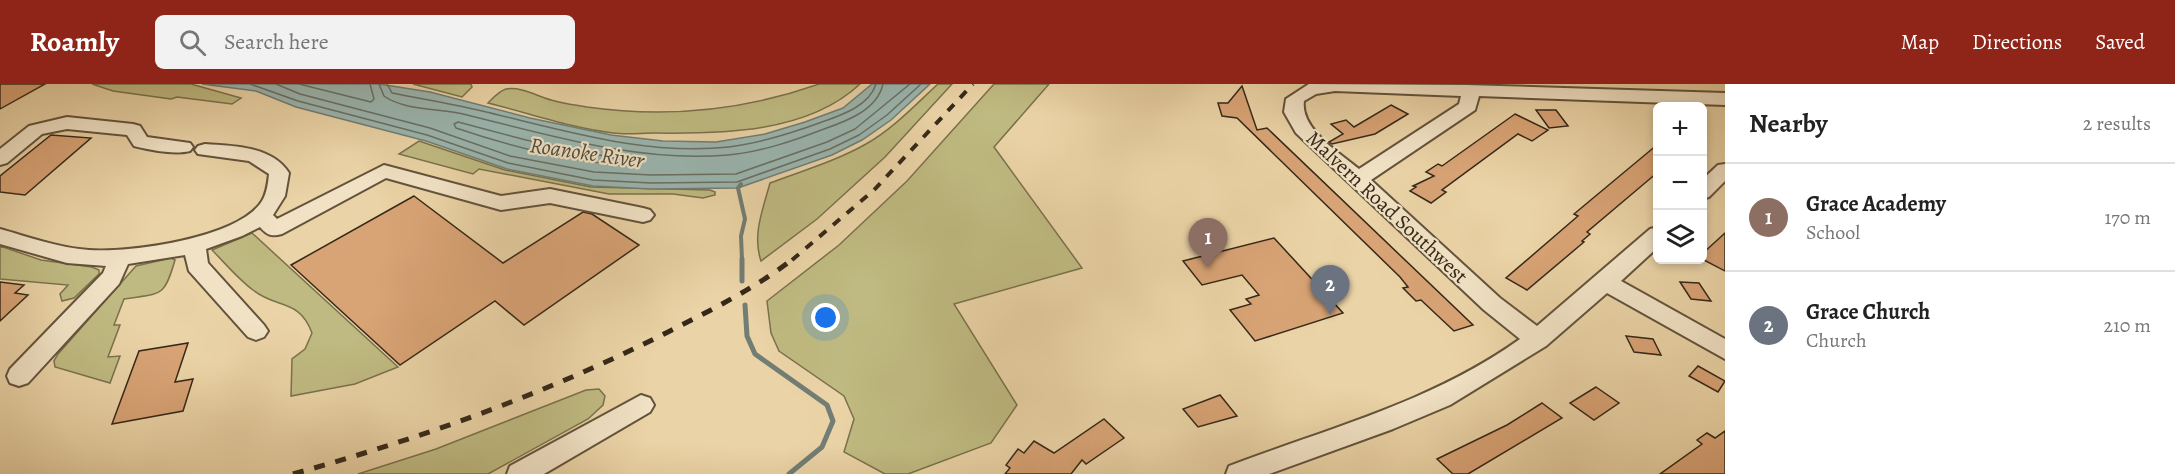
<!DOCTYPE html>
<html lang="en">
<head>
<meta charset="utf-8">
<style>
	body { margin:0; font-family:Alegreya,serif; background:#f2f2f2; color:#222 }
	.controls { position:absolute; right:18px; top:18px; display:grid; overflow:hidden; border-radius:9px; box-shadow:0 3px 9px #0003 }
	.controls button { width:54px; height:54px; display:grid; place-items:center; padding:0; border:0; border-bottom:2px solid #e0e0e0; background:#fff; color:#222; font:30px sans-serif }
	.you { position:absolute; left:826px; top:234px; width:21px; height:21px; margin:-15px; border:4px solid #fff; border-radius:50%; background:#1a73e8; box-shadow:0 0 0 9px #1a73e833 }
	.badge { display:grid; place-items:center; width:39px; height:39px; border-radius:50%; background:#8f2418; color:#fff; font-size:20px; font-weight:700 }
	.pin { position:absolute; translate:-50% -50px; filter:drop-shadow(0 2px 3px #0008) }
	.pin::after { content:''; position:absolute; top:32px; width:21px; height:18px; background:inherit; clip-path:polygon(0 0,100% 0,50% 100%) }
	.list { margin:0; padding:0; list-style:none }
	h2 { display:flex; justify-content:space-between; align-items:center; height:78px; margin:0; padding:0 24px; font-size:26px }
	h2 small { font-size:20px; font-weight:400; color:#767676 }
	.list li { display:grid; grid-template-columns:39px 1fr auto; gap:18px; align-items:center; box-sizing:border-box; height:108px; padding:0 24px; border-top:2px solid #e0e0e0 }
	.list b { display:block; font-size:22px; white-space:nowrap }
	.list p { margin:0; font-size:20px; white-space:nowrap; color:#767676 }
	.list em { font-size:20px; font-style:normal; color:#767676 }
	.icon { flex:none; width:33px; height:33px; fill:none; stroke:currentColor; stroke-width:2; stroke-linecap:round; stroke-linejoin:round }
	.map { position:relative; flex:none; width:1725px; height:390px; overflow:hidden }
	header { display:flex; align-items:center; gap:36px; box-sizing:border-box; height:84px; padding:0 30px; background:#8f2418; color:#fff }
	header strong { font-size:28px }
	nav { display:flex; gap:33px; margin-inline-start:auto; font-size:21px }
	.search { width:420px; height:54px; background:#f2f2f2; display:flex; align-items:center; gap:15px; box-sizing:border-box; padding:0 21px; border-radius:9px; color:#767676; font-size:22px }
	main { display:flex }
	aside { flex:1; background:#fff }
	.map>svg:first-child { display:block }
</style>
</head>
<body>
<header>
<strong>Roamly</strong>
<div class="search"><svg class="icon" aria-label="search" viewBox="0 0 24 24"><circle cx="10" cy="10" r="6"/><path d="M15 15l6 6"/></svg>Search here</div>
<nav><a>Map</a><a>Directions</a><a>Saved</a></nav>
</header>
<main>
<div class="map">
<svg width="1725" height="390" viewBox="0 0 1725 390">
	<rect width="100%" height="100%" fill="#ead3a6"/>
	<filter id="stains"><feTurbulence type="fractalNoise" baseFrequency=".00333" numOctaves="4"/><feColorMatrix values="0 0 0 0 .2 0 0 0 0 .09 0 0 0 0 .02 0 0 0 .5 -.17"/></filter>
	<radialGradient id="worn" r=".72"><stop offset=".6" stop-color="#630" stop-opacity="0"/><stop offset="1" stop-color="#630" stop-opacity=".3"/></radialGradient>
	<g fill="#bfba81" stroke="#7a714d" stroke-width="1.5">
		<path d="M92,0H191L241,14L232,20L177,13L171,15L113,7Z"/>
		<path d="M413,0H471L472,3L462,13Z"/>
		<path d="M819,0H860C808,49 722,50 655,49C641,49 627,51 613,49C571,44 529,29 488,19C493,14 499,7 506,5C522,2 540,14 555,17C565,20 576,21 587,23C665,34 745,26 819,0Z"/>
		<path d="M938,0H952L885,73L817,135L761,177C752,151 763,125 770,99C802,87 836,77 866,60C893,45 915,21 938,0Z"/>
		<path d="M994,0H1049L994,63L1082,184L954,220L1017,321L991,359L908,390H885L844,368L854,335L844,312L779,267L771,249L767,217L839,161L907,97Z"/>
		<path d="M419,57L505,86L591,103L710,106L715,108V111L703,114L673,110H609L479,85L473,90L399,70Z"/>
		<path d="M252,149L398,283L355,300L291,312L292,275L305,265L312,249C299,214 276,225 253,206C238,195 225,179 212,166Z"/>
		<path d="M0,162L41,176L92,183L99,186V190L74,214L62,217L60,210L68,201L0,195Z"/>
		<path d="M171,174L175,176C164,214 162,209 124,215L114,241H120L108,273L120,272L110,299L55,283L54,277L58,270L136,182Z"/>
		<path d="M599,305L605,312L603,321L588,335L488,390H358L436,365L586,306Z"/>
	</g>
	<path fill="#9ab6b0" stroke="#727d74" stroke-width="1.5" d="M202,0H379L430,8L530,34L611,51L663,57L716,58L765,50L805,38L843,24L872,0H930L891,36L862,56L832,71L738,104L650,105L593,102L507,85L426,57L296,23L256,7Z"/>
	<g fill="none" stroke-linecap="round" stroke-linejoin="round">
		<g stroke="#686f64" stroke-width="1.5">
			<path d="M250,0L298,17L427,51L508,79L593,96L651,99L737,98L830,65L859,51L887,31L921,0"/>
			<path d="M276,0L300,10L430,44L510,72L594,88L651,91L736,90L827,58L855,45L910,0"/>
			<path d="M299,0L371,18L374,15L370,0"/>
			<path d="M379,0L384,12C405,27 439,24 463,30C549,51 639,79 728,71C761,68 793,57 824,45C847,37 877,26 883,0"/>
			<path d="M387,0L392,9C422,15 452,20 482,27C563,46 645,72 729,63C761,59 792,49 822,38C842,31 869,22 876,0"/>
			<path d="M458,38L526,56L619,75L621,78L619,81C563,76 509,62 456,44L454,40Z"/>
		</g>
		<path stroke="#727d74" stroke-width="4" d="M741,100L738,104L745,135L741,152L742,176"/>
		<g stroke="#727d74" stroke-width="5">
			<path d="M742,175V197"/>
			<path d="M745,221L747,252L755,270L827,321L833,337L822,363L789,390"/>
		</g>
	</g>
	<g fill="#d8a375" stroke="#362819" stroke-width="1.5">
		<path d="M0,0H45L0,25Z"/>
		<path d="M1242,2L1257,46L1267,44L1473,241L1454,247L1421,216L1416,217L1403,204L1408,203L1400,193L1237,34L1222,32L1218,19H1228Z"/>
		<path d="M1391,21L1408,30L1375,50L1332,60L1329,58L1343,50L1331,40L1346,36L1354,43Z"/>
		<path d="M1536,26H1556L1568,42L1549,44Z"/>
		<path d="M1515,30L1548,46L1532,57L1518,50L1442,106L1446,108L1431,119L1410,107L1416,103L1413,102L1434,92L1426,88L1438,80L1442,82Z"/>
		<path d="M51,51L91,54L25,111L0,108V92Z"/>
		<path d="M1658,60V88L1587,148L1590,150L1582,157L1584,158L1527,206L1506,194L1578,132L1574,130Z"/>
		<path d="M414,112L503,179L583,128L592,130L639,161L524,241L495,217L400,281L291,181Z"/>
		<path d="M1725,149V187L1702,175V170Z"/>
		<path d="M1274,154L1343,229L1255,257L1230,226L1251,220L1246,215L1259,211L1242,191L1202,201L1183,177Z"/>
		<path d="M0,198L24,201L15,209L28,211L0,237Z"/>
		<path d="M1680,198L1699,199L1711,217L1691,215Z"/>
		<path d="M1626,252L1653,255L1661,271L1634,268Z"/>
		<path d="M188,259L175,298L193,295L183,327L112,340L139,267Z"/>
		<path d="M1698,282L1725,297L1718,308L1689,292Z"/>
		<path d="M1596,303L1619,319L1594,336L1570,319Z"/>
		<path d="M1220,311L1237,332L1198,343L1183,325Z"/>
		<path d="M1542,319L1562,334L1468,390H1453L1437,375L1507,341Z"/>
		<path d="M1104,335L1124,354L1086,380L1082,376L1071,390H1005L1010,384L1006,381L1018,365L1024,369L1034,357L1054,369Z"/>
		<path d="M1725,347V390H1660L1702,360L1697,356L1707,349L1715,354Z"/>
	</g>
	<g fill="none" stroke-linecap="round" stroke-linejoin="round">
		<g stroke="#63533c" stroke-width="4">
			<g id="minor">
				<path d="M1309,0L1466,1L1725,9V21L1479,12L1475,26L1371,96L1500,214L1537,242L1650,145L1658,143V163L1621,197L1725,255V275L1607,209L1546,262L1450,321L1393,345L1269,390H1226L1229,382C1329,344 1432,318 1520,255L1484,226L1296,49L1284,28L1286,15ZM1335,7L1461,12L1459,20L1359,85C1340,69 1300,45 1304,17L1316,10Z"/>
				<path d="M67,33L133,40L140,42L147,53L190,59L193,63L190,67C174,71 150,66 134,62L127,51L67,45L42,50L7,79L0,81V65L29,42Z"/>
				<path d="M205,60C234,62 272,62 289,89L285,112L273,131L277,135L384,81L501,112L550,105L643,124L650,126L654,131L650,136L643,138L550,119L501,126L386,94L282,150C271,153 267,151 260,143L242,152L206,165L208,179L264,241L268,247L264,253L256,256L248,253L189,187L185,171L128,180L119,200L28,299L19,302L10,299L7,292L10,285L103,189L106,182L67,179L0,160V145C29,153 59,164 89,166C130,169 239,154 262,117C267,109 268,99 269,90L249,77L198,70L195,66L198,62Z"/>
				<path d="M1725,80V97L1709,113L1702,115V96L1718,81Z"/>
				<path d="M641,311L650,314L654,321L650,328L544,390H507L510,382Z"/>
			</g>
		</g>
		<use href="#minor" fill="#f1e2c5" fill-rule="evenodd"/>
		<path stroke="#362819" stroke-width="4" stroke-dasharray="9 9" stroke-linecap="butt" d="M792,176L874,106L973,0"/>
		<path stroke="#362819" stroke-width="5" stroke-dasharray="11 11" stroke-linecap="butt" d="M293,390C422,354 548,309 668,248C711,226 754,205 793,175"/>
	</g>
	<g text-anchor="middle" stroke-width="4.5" stroke-linejoin="round" paint-order="stroke">
		<g font-size="21" fill="#362819" stroke="#f1e2c5">
			<text transform="translate(1387 123) rotate(43)" y="7">Malvern Road Southwest</text>
		</g>
		<g font-size="22" font-style="italic" fill="#4f4c3f" stroke="#f1e2c5">
			<text transform="translate(587 68) rotate(8)" y="8">Roanoke River</text>
		</g>
	</g>
	<rect width="100%" height="100%" filter="url(#stains)"/>
	<rect width="100%" height="100%" fill="url(#worn)"/>
</svg>
<div class="controls">
<button>+</button>
<button>−</button>
<button><svg class="icon" aria-label="layers" viewBox="0 0 24 24"><path d="M12 4l9 5-9 5-9-5zM3 14l9 5 9-5"/></svg></button>
</div>
<div class="you"></div>
<div class="pin badge" style="left:1208px;top:184px;background:#8d6e63">1</div>
<div class="pin badge" style="left:1330px;top:231px;background:#6b7280">2</div>
</div>
<aside>
<h2>Nearby<small>2 results</small></h2>
<ul class="list">
<li><span class="badge" style="background:#8d6e63">1</span><div><b>Grace Academy</b><p>School</p></div><em>170 m</em></li>
<li><span class="badge" style="background:#6b7280">2</span><div><b>Grace Church</b><p>Church</p></div><em>210 m</em></li>
</ul>
</aside>
</main>
</body>
</html>
